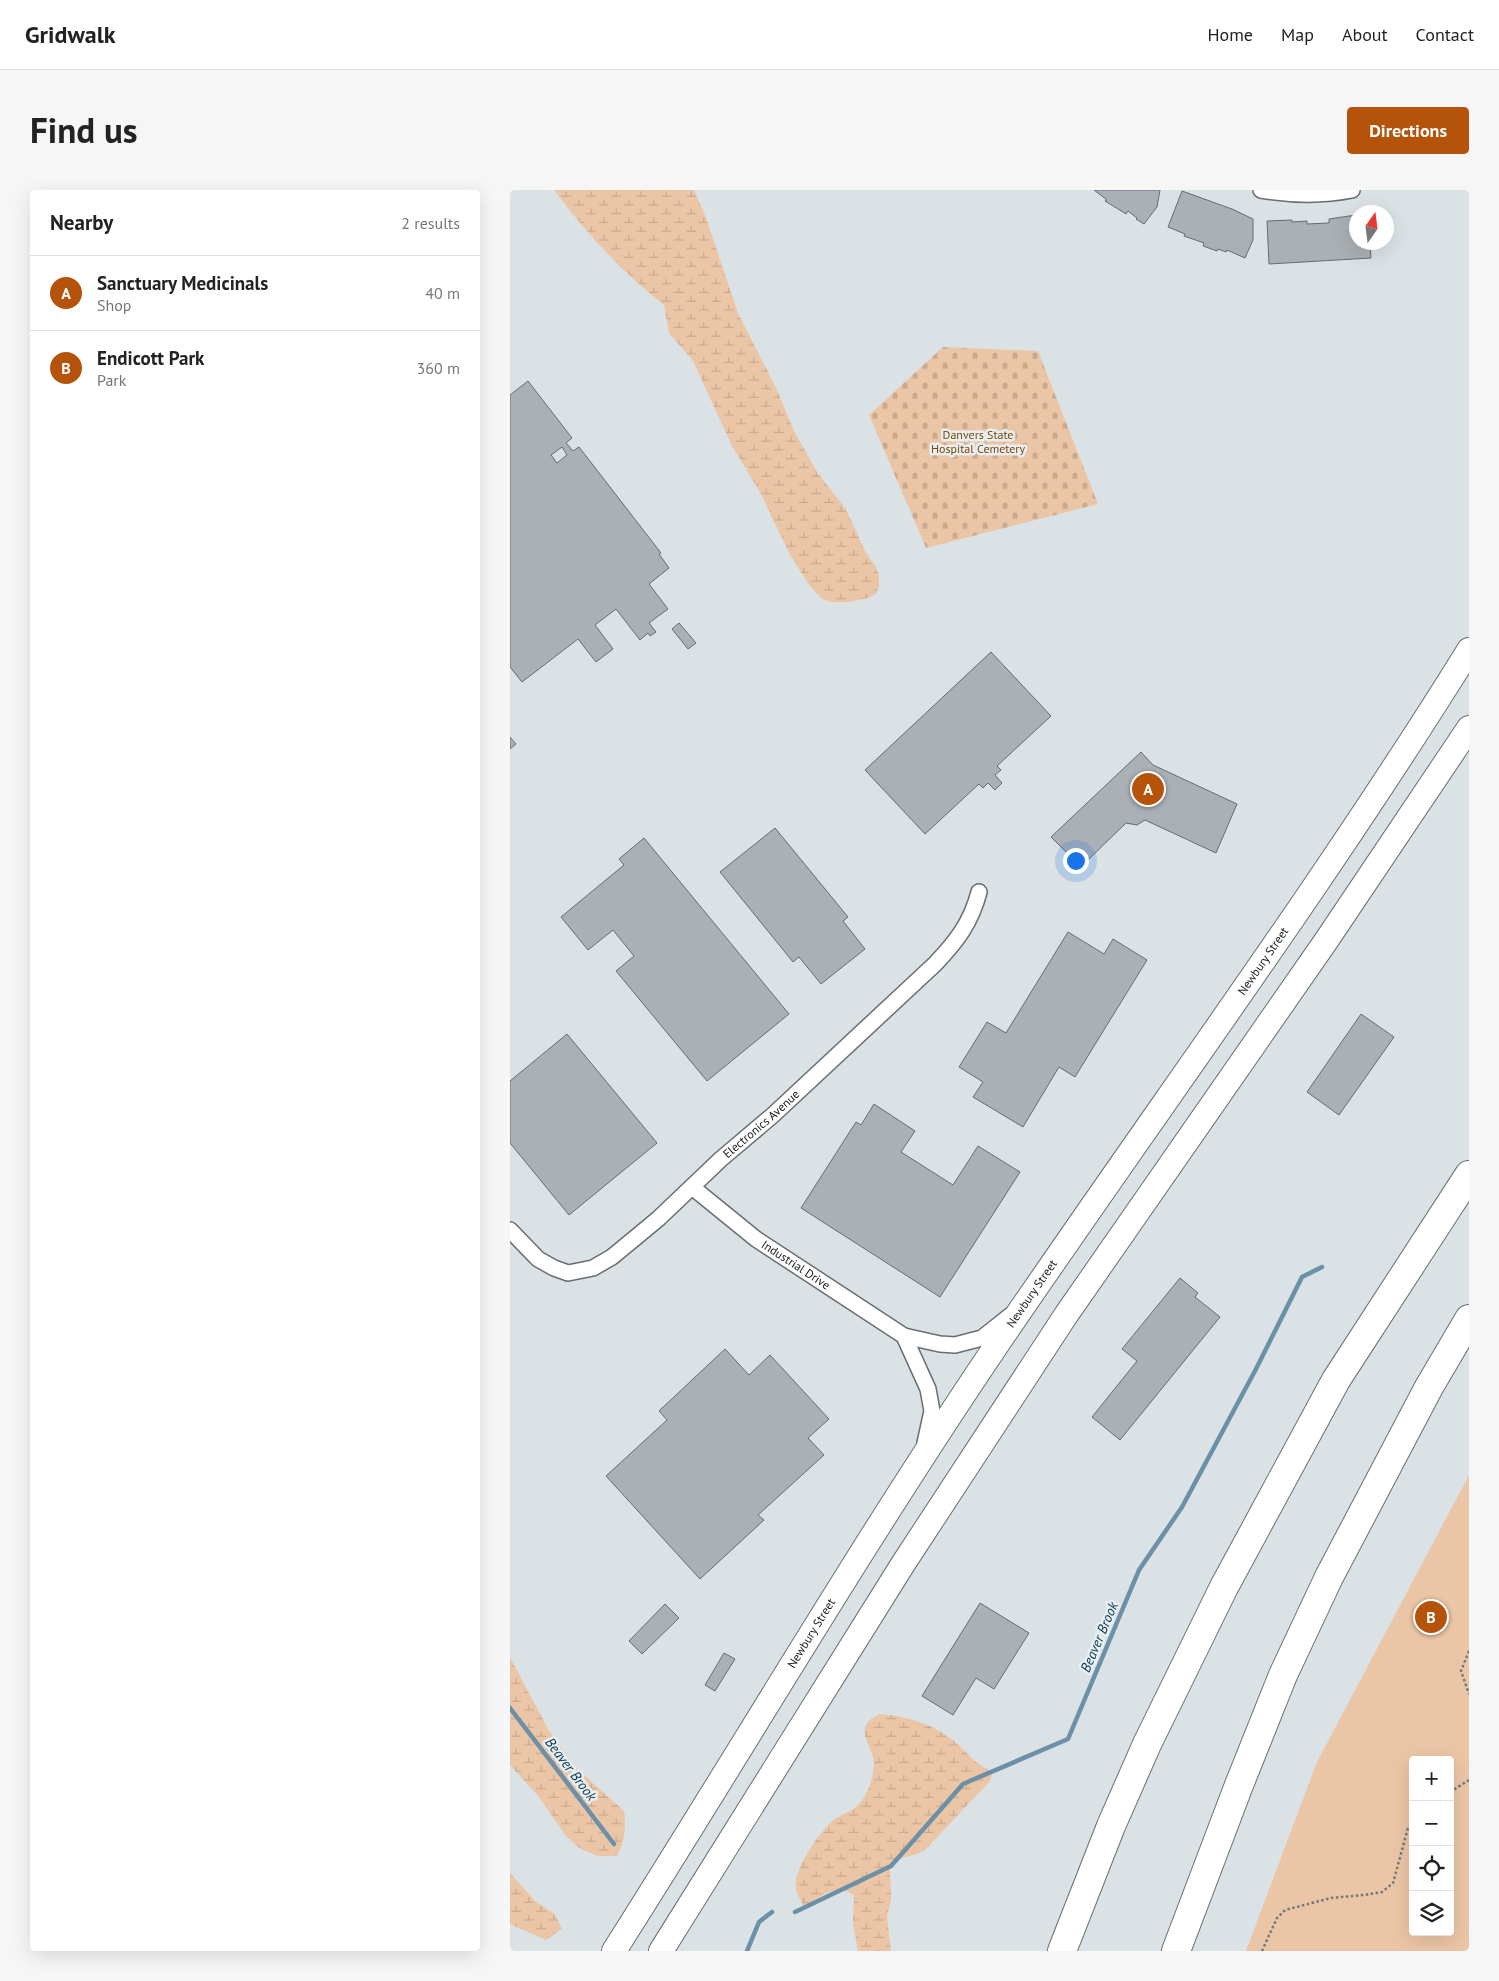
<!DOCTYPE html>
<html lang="en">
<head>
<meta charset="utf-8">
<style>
	body { margin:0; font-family:"PT Sans",sans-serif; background:#f6f6f6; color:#222 }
	.controls { position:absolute; right:15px; bottom:15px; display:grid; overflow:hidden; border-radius:5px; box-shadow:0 5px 20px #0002 }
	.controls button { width:45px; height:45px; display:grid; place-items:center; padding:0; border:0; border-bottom:1px solid #e0e0e0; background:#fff; color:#222; font:25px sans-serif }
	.compass { position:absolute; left:839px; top:15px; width:45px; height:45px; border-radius:50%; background:#fff; box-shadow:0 5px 20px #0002; rotate:14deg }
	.you { position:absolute; left:565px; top:670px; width:18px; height:18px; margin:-12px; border:4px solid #fff; border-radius:50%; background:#1a73e8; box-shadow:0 0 0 8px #1a73e833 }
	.badge { display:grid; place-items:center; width:32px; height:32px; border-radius:50%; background:#b45309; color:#fff; font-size:16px; font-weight:700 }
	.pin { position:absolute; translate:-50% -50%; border:2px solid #fff; box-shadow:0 1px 5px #0006 }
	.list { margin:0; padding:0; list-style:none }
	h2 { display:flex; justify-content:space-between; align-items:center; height:65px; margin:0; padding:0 20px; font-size:21px }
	h2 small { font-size:16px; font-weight:400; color:#767676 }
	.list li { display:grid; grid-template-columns:32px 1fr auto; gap:15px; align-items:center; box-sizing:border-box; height:75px; padding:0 20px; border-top:1px solid #e0e0e0 }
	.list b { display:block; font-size:19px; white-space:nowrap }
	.list p { margin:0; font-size:16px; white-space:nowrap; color:#767676 }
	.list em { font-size:16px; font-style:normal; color:#767676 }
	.icon { flex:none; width:28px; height:28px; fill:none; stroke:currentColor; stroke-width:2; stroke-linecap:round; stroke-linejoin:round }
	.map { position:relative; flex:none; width:959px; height:1761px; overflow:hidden; border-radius:5px }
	header { display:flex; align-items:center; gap:30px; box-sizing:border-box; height:70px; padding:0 25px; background:#fff; border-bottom:1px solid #e0e0e0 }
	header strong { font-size:24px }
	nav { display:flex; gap:28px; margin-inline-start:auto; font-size:18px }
	.intro { display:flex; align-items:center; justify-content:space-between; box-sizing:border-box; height:120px; padding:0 30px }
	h1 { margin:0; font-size:35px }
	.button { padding:12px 22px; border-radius:5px; background:#b45309; color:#fff; font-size:18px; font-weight:700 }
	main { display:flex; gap:30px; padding:0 30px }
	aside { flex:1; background:#fff; border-radius:5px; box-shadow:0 5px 20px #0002 }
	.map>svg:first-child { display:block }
</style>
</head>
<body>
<header>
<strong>Gridwalk</strong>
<nav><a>Home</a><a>Map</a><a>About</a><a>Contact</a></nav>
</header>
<div class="intro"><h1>Find us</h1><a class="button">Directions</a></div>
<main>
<aside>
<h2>Nearby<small>2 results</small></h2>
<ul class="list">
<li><span class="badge">A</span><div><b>Sanctuary Medicinals</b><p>Shop</p></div><em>40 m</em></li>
<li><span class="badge">B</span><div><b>Endicott Park</b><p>Park</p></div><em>360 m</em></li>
</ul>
</aside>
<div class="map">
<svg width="959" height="1761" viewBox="0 0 959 1761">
	<defs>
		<pattern id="wetland-marsh" width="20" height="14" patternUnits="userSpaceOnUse" patternTransform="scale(1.25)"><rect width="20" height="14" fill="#ebc6a6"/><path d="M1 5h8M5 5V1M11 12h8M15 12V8" fill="none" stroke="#c9aa8e"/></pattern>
		<pattern id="cemetery-stones" width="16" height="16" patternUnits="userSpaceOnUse" patternTransform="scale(1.25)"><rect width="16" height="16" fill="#ebc6a6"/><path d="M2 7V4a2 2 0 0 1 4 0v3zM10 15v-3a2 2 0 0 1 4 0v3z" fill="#c9aa8e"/></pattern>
	</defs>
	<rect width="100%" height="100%" fill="#dbe2e6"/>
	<g fill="url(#wetland-marsh)">
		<path d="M44,0H184L195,25L228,123L266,198L284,241L307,282L336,319L355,361L366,377L369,385V395L366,404L358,408L339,412H321L312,409L299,395L279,363L251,304L222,256L183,171L159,143L154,115C112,82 76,43 44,0Z"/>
		<path d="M0,1467L38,1539L65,1577L114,1621C116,1634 115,1656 106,1666H88L69,1658L56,1646L29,1607L0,1575Z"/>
		<path d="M370,1524C395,1526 420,1533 440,1548C450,1555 457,1564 466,1572C471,1576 478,1579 483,1582L480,1591L416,1659C406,1667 393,1666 382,1672L380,1681L381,1709L377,1727L381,1761H348L343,1733L344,1705C325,1692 312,1707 294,1717C292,1712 287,1705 286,1700C281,1682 311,1639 326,1628C331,1625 337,1623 343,1619C353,1612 359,1600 362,1588C363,1582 364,1578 364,1572C361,1552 341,1537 370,1524Z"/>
		<path d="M0,1683L26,1712L45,1724L52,1739L36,1750L0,1734Z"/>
	</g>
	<path fill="url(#cemetery-stones)" d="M433,157L528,161L588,314L416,358L359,225Z"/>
	<path fill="#ebc6a6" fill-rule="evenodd" d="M959,1285V1761H736L807,1572ZM903,1570H940V1742H903Z"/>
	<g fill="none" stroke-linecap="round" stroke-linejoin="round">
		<g stroke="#6b90a8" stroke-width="4.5">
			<path d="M0,1518L104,1654"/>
			<path d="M285,1722L381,1676L453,1594L558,1549L629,1380L672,1317L746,1179L792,1087L812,1077"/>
			<path d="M237,1761L249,1732L262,1722"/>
		</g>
	</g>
	<g fill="#aab0b5" stroke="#666c70" fill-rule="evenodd">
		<path d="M584,0H650L647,17L634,34L626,29L627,28L618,21L616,24L595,11L597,10Z"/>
		<path d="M672,1L722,19L743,29V50L735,68L717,60L716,62L708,59L707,61L693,56L694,53L674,46L675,44L658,37Z"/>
		<path d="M846,25V52H860L861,68L759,74L757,31L782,30V32L797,31V34L819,33V29Z"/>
		<path d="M18,191L62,248L56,253L63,261L69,257L151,363L149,364L159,378L139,394L158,419L139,433L146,442L140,446L138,443L130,450L106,419L85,435L103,459L86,472L68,449L12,492L0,477V205ZM52,257L57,265L47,273L41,265Z"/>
		<path d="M169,433L186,453L178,459L162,439Z"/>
		<path d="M481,462L541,526L487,576L491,580L485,585L492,593L485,600L478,593L473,598L469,594L415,644L355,580Z"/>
		<path d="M0,547L6,554L0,559Z"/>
		<path d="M631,562L643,575L727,614L706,663L635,630L627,635L616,633L579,669L561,667L541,647Z"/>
		<path d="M265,638L338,727L333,731L355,759L311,794L289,767L283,772L210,682Z"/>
		<path d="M134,648L279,824L197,891L106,781L124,766L103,740L78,760L51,727L114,675L109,669Z"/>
		<path d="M558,742L594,764L603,749L637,770L565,887L549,877L513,937L463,907L473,892L449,877L477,832L496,843Z"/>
		<path d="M851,824L884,847L829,925L797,902Z"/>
		<path d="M57,844L147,953L59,1025L0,953V891Z"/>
		<path d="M364,914L405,941L391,962L443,995L468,956L510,982L430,1107L291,1018L346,932L351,935Z"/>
		<path d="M670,1088L688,1103L685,1107L710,1127L610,1250L582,1227L627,1171L612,1159Z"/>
		<path d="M215,1159L239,1185L260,1165L319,1229L298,1248L314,1265L248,1325L254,1330L190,1389L96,1286L157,1230L149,1221Z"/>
		<path d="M470,1413L519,1443L484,1499L466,1488L443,1525L412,1506Z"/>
		<path d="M155,1414L169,1428L132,1464L119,1451Z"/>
		<path d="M214,1463L225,1469L205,1501L195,1495Z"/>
	</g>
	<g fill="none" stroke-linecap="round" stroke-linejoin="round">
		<g stroke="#686e72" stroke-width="18">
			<g id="street">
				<path d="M751,0C781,5 812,6 842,0"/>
				<path id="s1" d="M182,997L246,1049L394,1146L430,1154L445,1155L472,1148L501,1125"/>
				<path id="s2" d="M0,1040L28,1069L44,1078L58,1083L83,1078L102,1067L148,1029L211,969L263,925L425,774C446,752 461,733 469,702"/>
				<path d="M394,1146L418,1199L422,1221L415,1253"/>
			</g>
		</g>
		<g stroke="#686e72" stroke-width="26">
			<g id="primary">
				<path id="s3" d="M104,1761C231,1561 351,1356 484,1159C642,926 810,700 959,460"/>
				<path d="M151,1761L393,1374L556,1125L816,751L959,538"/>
			</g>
		</g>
		<g stroke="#686e72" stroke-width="30">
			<g id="highway">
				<path d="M552,1761L601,1636L637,1554L714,1397L826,1190L959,985"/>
				<path d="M666,1761L729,1595L773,1485L819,1387L919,1197L959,1129"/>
			</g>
		</g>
		<g stroke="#73787a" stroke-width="2.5" stroke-dasharray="2.5 2.5" stroke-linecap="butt">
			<path d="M959,1461L951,1481L959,1504"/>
			<path d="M940,1602L959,1590"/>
			<path d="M752,1761L767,1728L775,1720L821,1708L854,1705L872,1702L883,1693L898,1638L903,1632"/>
		</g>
		<use href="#street" stroke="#fff" stroke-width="15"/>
		<use href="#primary" stroke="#fff" stroke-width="24"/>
		<use href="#highway" stroke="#fff" stroke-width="28"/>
	</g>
	<g text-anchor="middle" stroke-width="5" stroke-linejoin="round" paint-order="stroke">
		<g font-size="12" fill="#7c4602" stroke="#e8eff3">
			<text x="468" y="249">Danvers State<tspan x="468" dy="14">Hospital Cemetery</tspan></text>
		</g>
		<g font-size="12" fill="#181b1c" stroke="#e8eff3">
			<text dy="4" stroke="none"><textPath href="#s3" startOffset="1184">Newbury Street</textPath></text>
			<text dy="4" stroke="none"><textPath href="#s2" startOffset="321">Electronics Avenue</textPath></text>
			<text dy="4" stroke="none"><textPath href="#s1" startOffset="130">Industrial Drive</textPath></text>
			<text dy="4" stroke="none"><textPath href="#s3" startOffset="779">Newbury Street</textPath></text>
			<text dy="4" stroke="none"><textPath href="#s3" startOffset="374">Newbury Street</textPath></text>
		</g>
		<g font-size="14" font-style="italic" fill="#0a354c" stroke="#e8eff3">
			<text transform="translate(589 1447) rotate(-67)" y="5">Beaver Brook</text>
			<text transform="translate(61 1579) rotate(53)" y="5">Beaver Brook</text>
		</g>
	</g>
</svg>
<div class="controls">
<button>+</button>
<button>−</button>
<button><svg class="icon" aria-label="locate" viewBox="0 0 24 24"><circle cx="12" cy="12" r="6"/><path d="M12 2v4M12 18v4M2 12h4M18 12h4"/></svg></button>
<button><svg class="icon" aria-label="layers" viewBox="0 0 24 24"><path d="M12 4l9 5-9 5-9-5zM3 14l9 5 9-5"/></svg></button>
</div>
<svg class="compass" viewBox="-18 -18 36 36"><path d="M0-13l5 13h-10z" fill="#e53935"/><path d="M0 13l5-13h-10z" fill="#767676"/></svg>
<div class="you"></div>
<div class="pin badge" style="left:638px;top:599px">A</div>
<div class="pin badge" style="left:921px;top:1427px">B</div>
</div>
</main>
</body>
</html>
